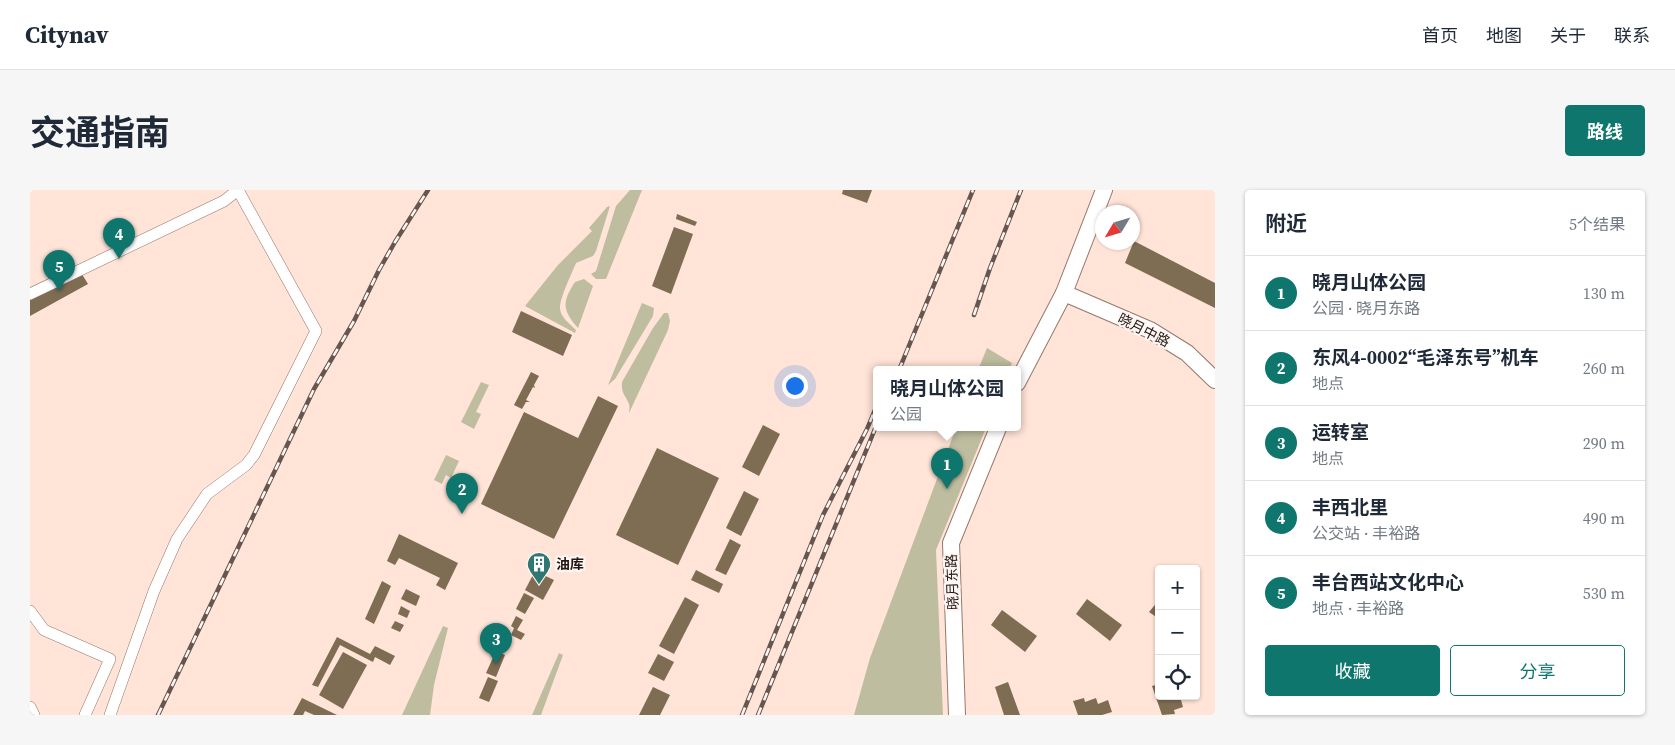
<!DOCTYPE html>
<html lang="zh">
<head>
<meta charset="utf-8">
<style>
	body { margin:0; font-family:"Source Serif 4","Noto Sans SC",serif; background:#f6f6f7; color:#1f2937 }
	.controls { position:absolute; right:15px; bottom:15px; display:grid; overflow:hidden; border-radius:5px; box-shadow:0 1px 4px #0004 }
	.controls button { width:45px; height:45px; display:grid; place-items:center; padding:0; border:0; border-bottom:1px solid #e0e1e3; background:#fff; color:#1f2937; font:25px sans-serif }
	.compass { position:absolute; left:1065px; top:15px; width:45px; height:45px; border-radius:50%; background:#fff; box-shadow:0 1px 4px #0004; rotate:232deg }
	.you { position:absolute; left:764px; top:195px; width:18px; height:18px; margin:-12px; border:4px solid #fff; border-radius:50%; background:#1a73e8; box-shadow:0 0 0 8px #1a73e833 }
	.badge { display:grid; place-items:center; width:32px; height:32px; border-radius:50%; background:#0f766e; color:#fff; font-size:16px; font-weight:700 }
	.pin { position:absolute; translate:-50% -41px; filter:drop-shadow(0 1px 2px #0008) }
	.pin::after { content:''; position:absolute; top:26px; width:18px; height:15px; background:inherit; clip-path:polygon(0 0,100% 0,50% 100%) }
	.popup { position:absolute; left:843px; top:176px; width:148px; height:65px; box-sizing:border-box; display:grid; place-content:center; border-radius:5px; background:#fff; filter:drop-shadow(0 1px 4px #0005); font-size:16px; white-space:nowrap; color:#747a83 }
	.popup b { font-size:19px; color:#1f2937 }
	.popup::after { content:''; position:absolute; left:50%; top:100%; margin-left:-10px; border:10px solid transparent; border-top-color:#fff }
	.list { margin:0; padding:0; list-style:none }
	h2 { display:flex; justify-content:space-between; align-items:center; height:65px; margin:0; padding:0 20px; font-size:21px }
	h2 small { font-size:16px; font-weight:400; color:#747a83 }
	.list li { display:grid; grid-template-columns:32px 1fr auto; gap:15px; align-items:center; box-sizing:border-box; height:75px; padding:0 20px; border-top:1px solid #e0e1e3 }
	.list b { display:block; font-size:19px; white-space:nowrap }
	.list p { margin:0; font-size:16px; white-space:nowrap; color:#747a83 }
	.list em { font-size:16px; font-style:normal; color:#747a83 }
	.actions { display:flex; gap:10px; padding:15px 20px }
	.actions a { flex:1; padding:11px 0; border:1px solid #0f766e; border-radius:5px; text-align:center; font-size:18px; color:#0f766e }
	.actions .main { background:#0f766e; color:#fff }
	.icon { flex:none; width:28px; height:28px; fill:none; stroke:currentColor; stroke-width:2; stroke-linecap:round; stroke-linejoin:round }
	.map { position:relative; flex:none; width:1185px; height:525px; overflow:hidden; border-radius:5px }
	header { display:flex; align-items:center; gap:30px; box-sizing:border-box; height:70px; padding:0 25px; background:#fff; border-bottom:1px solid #e0e1e3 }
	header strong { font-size:24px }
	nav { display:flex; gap:28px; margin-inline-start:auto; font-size:18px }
	.intro { display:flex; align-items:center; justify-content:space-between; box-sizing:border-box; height:120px; padding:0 30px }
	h1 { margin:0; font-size:35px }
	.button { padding:12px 22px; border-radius:5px; background:#0f766e; color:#fff; font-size:18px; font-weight:700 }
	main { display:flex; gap:30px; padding:0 30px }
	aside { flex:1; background:#fff; border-radius:5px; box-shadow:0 1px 4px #0004 }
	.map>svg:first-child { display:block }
</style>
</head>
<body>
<header>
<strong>Citynav</strong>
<nav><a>首页</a><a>地图</a><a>关于</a><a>联系</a></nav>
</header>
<div class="intro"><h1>交通指南</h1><a class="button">路线</a></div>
<main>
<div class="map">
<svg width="1185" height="525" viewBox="0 0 1185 525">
	<rect width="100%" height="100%" fill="#ffe4d7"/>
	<g fill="#bfbd9f">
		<path d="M600,0H612L576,89H566L561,84L566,81L586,16Z"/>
		<path d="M580,16L566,61L563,66L546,73C542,83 530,107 530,118C530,127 540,134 546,140L545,143L495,116L528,75L562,41L559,38L577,17Z"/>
		<path d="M554,89L563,96L548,138C532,120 532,112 545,92Z"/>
		<path d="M612,113L624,118L623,126L585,189L578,195Z"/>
		<path d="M634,123H638L640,131L638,140L599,223C599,220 600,217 599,214C595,204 591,204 592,192L623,138Z"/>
		<path d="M957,158L982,173L979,180H948Z"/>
		<path d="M451,192L459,195L446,222L451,224L444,239L431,232Z"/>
		<path d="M926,238H956L906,360L913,525H824L840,468Z"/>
		<path d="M416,265L429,271L421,288L416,285L412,294L404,290Z"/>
		<path d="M413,436L418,438L404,495L400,525H372Z"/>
		<path d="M529,463L533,465L511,525H502Z"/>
	</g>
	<g fill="#7e6c53">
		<path d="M813,0H842L837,13L812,4Z"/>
		<path d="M647,24L667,32L665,36L646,29Z"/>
		<path d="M644,37L663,44L641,104L622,96Z"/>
		<path d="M1104,51L1185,93V118L1095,73Z"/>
		<path d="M50,81L58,94L0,126V108Z"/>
		<path d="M491,121L542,145L533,166L482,142Z"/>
		<path d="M501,182L509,186L504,195L505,198L503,197L496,210L500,212H496L492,219L484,215Z"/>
		<path d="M568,206L588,216L524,349L451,314L494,222L548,248Z"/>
		<path d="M733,235L750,244L729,286L712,277Z"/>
		<path d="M627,258L689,288L648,375L586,345Z"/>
		<path d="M714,301L729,309L711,346L696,338Z"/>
		<path d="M369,344L428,373L415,400L406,395L410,388L369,368L365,375L357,371Z"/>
		<path d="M700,349L711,355L696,385L685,380Z"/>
		<path d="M666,380L693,394L689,403L661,390Z"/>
		<path d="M505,381L524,390L513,410L495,400Z"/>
		<path d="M352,391L361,396L344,434L335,429Z"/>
		<path d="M376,399L390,406L386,416L371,409Z"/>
		<path d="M494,403L504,408L495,424L486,419Z"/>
		<path d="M655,407L669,415L644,464L629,456Z"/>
		<path d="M1057,409L1092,435L1080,451L1046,424Z"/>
		<path d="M1129,410V429L1119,422Z"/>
		<path d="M371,416L380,421L377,428L368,424Z"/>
		<path d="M972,420L1007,446L995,462L961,435Z"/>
		<path d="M486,426L493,430L487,440L495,444L491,450L481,445L484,438L481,436Z"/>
		<path d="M365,431L374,435L370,442L361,438Z"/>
		<path d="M307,447L340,464L345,456L365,466L360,475L345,467L343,472L310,455L288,497L282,495Z"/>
		<path d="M466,461L475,465L466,487L456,483Z"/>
		<path d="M313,462L337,475L313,519L289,505Z"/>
		<path d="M628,464L644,472L634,491L618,483Z"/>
		<path d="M458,487L468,491L459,512L449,508Z"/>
		<path d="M978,492L990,525H974L965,497Z"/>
		<path d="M1129,494V506H1160L1151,510L1153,517L1144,520L1145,524L1132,525L1122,496Z"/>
		<path d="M623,497L640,505L630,525H609Z"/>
		<path d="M272,508L307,525H284L275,521L273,525H263Z"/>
		<path d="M1054,508L1055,512L1066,508L1068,514L1078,510L1082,522L1072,525H1048L1043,511Z"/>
	</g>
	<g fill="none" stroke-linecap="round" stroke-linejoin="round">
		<g stroke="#96786a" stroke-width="12">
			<g id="street">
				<path d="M0,104L194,11L208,0"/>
				<path d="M0,421L14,440L80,469L55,525"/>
				<path d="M0,517L4,525"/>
				<path d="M80,525L124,401L147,349L177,304L216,275L224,265L286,141L208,0"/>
			</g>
		</g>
		<g stroke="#96786a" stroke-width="18">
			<g id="secondary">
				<path d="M1034,103L1120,140L1157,163L1185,190"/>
				<path d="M987,193L1034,103L1074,0"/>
				<path d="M927,525L921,353L968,238"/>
			</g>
		</g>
		<use href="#street" stroke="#fff" stroke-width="11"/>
		<use href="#secondary" stroke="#fff" stroke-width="16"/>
		<g stroke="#67564f" stroke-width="4.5">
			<g id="rail">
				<path d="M944,125L960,78L991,0"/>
				<path d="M869,180L943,0"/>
				<path d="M128,525L284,199L324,131L349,80L365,52L398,0"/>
				<path d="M712,525L793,325L837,239L847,215"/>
				<path d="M728,525L847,234"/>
			</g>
		</g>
		<use href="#rail" stroke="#fdf6f2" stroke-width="2.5" stroke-dasharray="8" stroke-linecap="butt"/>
	</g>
	<defs>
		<g id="building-pin" transform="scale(1.25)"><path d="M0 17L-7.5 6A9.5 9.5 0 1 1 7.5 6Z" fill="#2e7773" stroke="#fdf6f2"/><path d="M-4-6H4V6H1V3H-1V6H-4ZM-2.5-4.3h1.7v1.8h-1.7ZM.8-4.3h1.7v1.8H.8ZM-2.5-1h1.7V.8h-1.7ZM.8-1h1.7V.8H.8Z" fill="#fff"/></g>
	</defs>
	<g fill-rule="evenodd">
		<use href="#building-pin" x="509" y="374"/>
	</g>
	<g text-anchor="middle" stroke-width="4.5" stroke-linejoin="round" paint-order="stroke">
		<g font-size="14" fill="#241813" stroke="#fdf6f2">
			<text transform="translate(1114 140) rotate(27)" y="5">晓月中路</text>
			<text transform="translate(922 392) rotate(-92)" y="5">晓月东路</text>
		</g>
		<g font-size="14" font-weight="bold" fill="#241813" stroke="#fdf6f2" text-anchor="start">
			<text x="526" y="379">油库</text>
		</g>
	</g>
</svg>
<div class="controls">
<button>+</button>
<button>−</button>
<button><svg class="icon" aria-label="locate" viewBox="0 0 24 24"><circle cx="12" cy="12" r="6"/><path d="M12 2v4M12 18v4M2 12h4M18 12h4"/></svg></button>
</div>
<svg class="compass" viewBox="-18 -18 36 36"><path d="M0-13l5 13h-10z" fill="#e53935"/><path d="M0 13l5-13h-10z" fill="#747a83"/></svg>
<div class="you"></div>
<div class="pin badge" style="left:917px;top:299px">1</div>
<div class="popup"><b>晓月山体公园</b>公园</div>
<div class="pin badge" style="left:432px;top:324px">2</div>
<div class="pin badge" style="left:466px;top:474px">3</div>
<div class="pin badge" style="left:89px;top:69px">4</div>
<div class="pin badge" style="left:29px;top:101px">5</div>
</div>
<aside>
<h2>附近<small>5个结果</small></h2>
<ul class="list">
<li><span class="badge">1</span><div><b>晓月山体公园</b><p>公园 · 晓月东路</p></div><em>130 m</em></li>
<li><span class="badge">2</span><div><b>东风4-0002“毛泽东号”机车</b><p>地点</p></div><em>260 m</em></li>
<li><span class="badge">3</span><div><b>运转室</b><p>地点</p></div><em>290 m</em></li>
<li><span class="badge">4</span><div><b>丰西北里</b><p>公交站 · 丰裕路</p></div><em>490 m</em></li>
<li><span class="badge">5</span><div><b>丰台西站文化中心</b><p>地点 · 丰裕路</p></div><em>530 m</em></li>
</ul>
<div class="actions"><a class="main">收藏</a><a>分享</a></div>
</aside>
</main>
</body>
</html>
